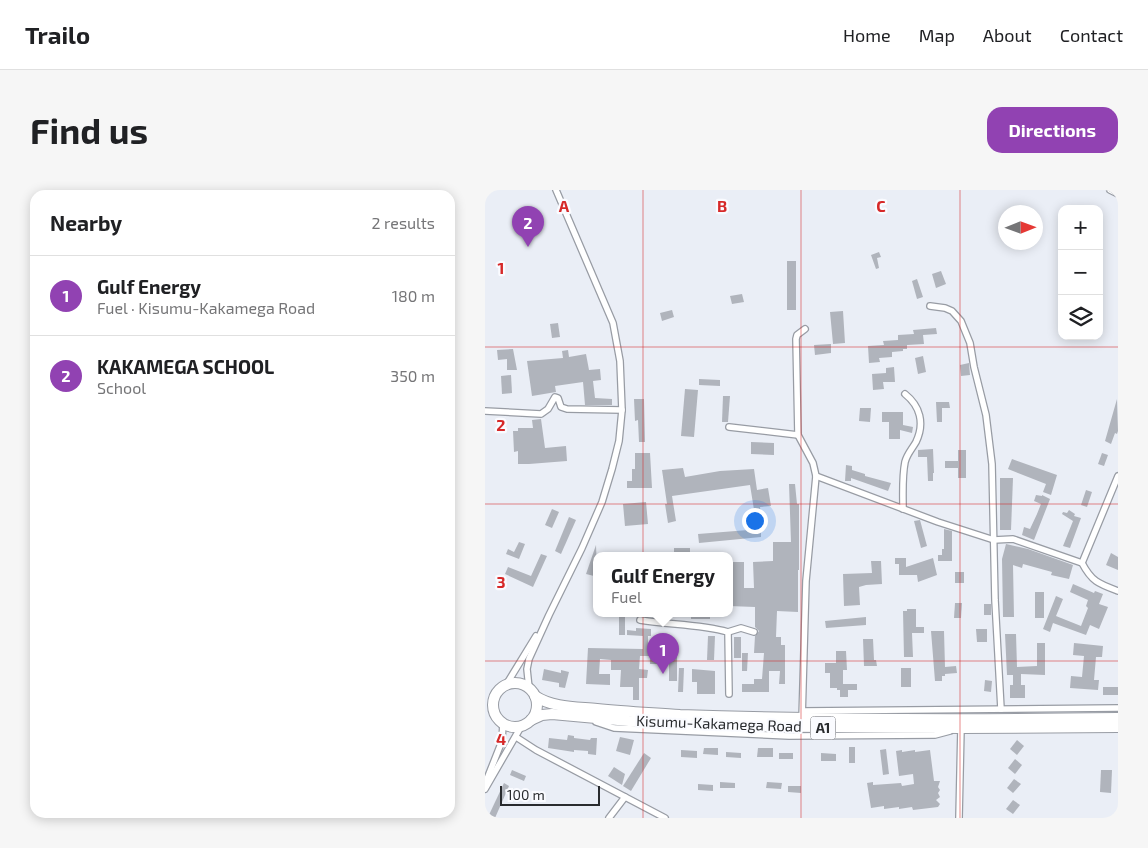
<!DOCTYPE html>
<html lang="en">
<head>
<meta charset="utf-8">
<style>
	body { margin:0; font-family:"Exo 2",sans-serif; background:#f6f6f6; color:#202124 }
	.controls { position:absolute; right:15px; top:15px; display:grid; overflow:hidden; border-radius:10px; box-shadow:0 2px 12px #0003 }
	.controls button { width:45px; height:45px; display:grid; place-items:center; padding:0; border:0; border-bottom:1px solid #e0e0e0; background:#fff; color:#202124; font:25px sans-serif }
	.compass { position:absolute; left:513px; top:15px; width:45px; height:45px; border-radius:50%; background:#fff; box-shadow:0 2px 12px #0003; rotate:89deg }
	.scale { position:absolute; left:15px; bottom:12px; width:100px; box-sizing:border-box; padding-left:5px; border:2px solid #292b2e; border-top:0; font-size:14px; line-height:18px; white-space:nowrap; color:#292b2e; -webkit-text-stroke:4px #fafbff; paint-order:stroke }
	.you { position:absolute; left:269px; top:330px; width:18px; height:18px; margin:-12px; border:4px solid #fff; border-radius:50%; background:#1a73e8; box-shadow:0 0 0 8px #1a73e833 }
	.badge { display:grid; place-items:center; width:32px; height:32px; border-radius:50%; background:#9142b2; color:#fff; font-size:16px; font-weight:700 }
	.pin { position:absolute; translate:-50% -41px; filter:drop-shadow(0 1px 2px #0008) }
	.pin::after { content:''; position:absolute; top:26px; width:18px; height:15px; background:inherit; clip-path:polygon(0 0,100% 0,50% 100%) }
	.popup { position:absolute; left:108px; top:362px; width:140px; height:65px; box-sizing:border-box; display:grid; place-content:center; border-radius:10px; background:#fff; filter:drop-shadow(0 1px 4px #0005); font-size:16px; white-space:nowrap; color:#757577 }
	.popup b { font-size:19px; color:#202124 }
	.popup::after { content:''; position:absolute; left:50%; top:100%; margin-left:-10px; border:10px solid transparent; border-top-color:#fff }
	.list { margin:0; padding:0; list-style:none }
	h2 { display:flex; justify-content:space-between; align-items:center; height:65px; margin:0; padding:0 20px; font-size:21px }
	h2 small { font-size:16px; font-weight:400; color:#757577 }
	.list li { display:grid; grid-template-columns:32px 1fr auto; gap:15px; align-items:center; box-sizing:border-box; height:80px; padding:0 20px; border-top:1px solid #e0e0e0 }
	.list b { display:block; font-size:19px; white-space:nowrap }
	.list p { margin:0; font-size:16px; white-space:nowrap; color:#757577 }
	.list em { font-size:16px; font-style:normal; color:#757577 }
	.icon { flex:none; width:28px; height:28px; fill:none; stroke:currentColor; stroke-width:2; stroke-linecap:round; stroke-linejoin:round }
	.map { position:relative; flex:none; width:633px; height:628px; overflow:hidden; border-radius:15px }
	header { display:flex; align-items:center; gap:30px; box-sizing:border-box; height:70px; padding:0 25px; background:#fff; border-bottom:1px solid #e0e0e0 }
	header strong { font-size:24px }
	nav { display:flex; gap:28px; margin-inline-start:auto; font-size:18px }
	.intro { display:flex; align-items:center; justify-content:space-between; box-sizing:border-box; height:120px; padding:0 30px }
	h1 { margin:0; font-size:35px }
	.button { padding:12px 22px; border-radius:15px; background:#9142b2; color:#fff; font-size:18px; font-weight:700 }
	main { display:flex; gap:30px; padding:0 30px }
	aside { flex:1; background:#fff; border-radius:15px; box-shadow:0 2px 12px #0003 }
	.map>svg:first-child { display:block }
</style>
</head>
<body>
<header>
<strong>Trailo</strong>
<nav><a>Home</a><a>Map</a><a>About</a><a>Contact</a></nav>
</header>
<div class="intro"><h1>Find us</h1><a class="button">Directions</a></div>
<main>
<aside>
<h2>Nearby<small>2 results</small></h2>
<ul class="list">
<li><span class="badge">1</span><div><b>Gulf Energy</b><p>Fuel · Kisumu-Kakamega Road</p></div><em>180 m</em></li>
<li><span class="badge">2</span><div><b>KAKAMEGA SCHOOL</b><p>School</p></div><em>350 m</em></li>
</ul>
</aside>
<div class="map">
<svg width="633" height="628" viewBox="0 0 633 628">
	<rect width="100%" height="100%" fill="#eaeef6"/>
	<g fill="#b0b4bc">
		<path d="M394,62L396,67L392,68L394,78L391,79L386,65Z"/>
		<rect x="302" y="71" width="9" height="49"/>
		<path d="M456,81L461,94L451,98L447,84Z"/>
		<path d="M432,89L438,107L432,109L427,91Z"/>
		<path d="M257,104L259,112L247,114L245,106Z"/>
		<path d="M187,120L189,127L177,131L175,123Z"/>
		<path d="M358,121L360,153L348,154L345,122Z"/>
		<path d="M73,133L75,147L67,148L65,134Z"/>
		<path d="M451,138L452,144L438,145L439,154L422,155V159H418V161L407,162V167L394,168L395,172L384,173L383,156L399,155L398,151L413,150V145L429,144L428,140Z"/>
		<path d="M346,154V163L330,165L329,155Z"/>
		<path d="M28,159L32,180H22V169L13,170L12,160Z"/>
		<path d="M83,160L84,167L101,164L104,180L115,179L116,190L108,191L110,208L127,209V215H100L98,192L70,196L71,202L47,206L42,171L78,168L77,161Z"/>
		<path d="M438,166L441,182L433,184L430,168Z"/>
		<path d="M484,173L485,185L476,186L475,175Z"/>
		<path d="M409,177L410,192H398L399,199L388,200L387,184L401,183V178Z"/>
		<path d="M26,185L27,203L17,204L16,186Z"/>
		<path d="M214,189L235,190V196L214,195Z"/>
		<path d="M200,199L213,200L209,247L196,246Z"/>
		<path d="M238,206H245L243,232H237Z"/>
		<path d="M149,209H159L160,252H154L153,230L150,231Z"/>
		<path d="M632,209L633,241L632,244L630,243L626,254L620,251Z"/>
		<path d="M451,212H464L465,218H457V232H452Z"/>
		<path d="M375,218H386L385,232L374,231Z"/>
		<path d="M397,222H418V235L428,237L427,243L415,240V249H404V232H397Z"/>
		<path d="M56,229L60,258L81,256L82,271L44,274H33V261L29,262L28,241H33V238H48L47,230Z"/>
		<path d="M266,252L289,253V265L266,264Z"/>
		<path d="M448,259L449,283H448V291H443L442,267H433V260Z"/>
		<path d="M473,260H481V288H473V278H460V271H473Z"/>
		<path d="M150,263H165L167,298H142V291H147V279H150Z"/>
		<path d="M617,263L623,265L619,276L613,274Z"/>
		<path d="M527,269L572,285L566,305L558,302L561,294L523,279Z"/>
		<path d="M361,275L367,276V280L380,284V286L406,293L403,301L366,288V291H360Z"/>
		<path d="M198,278L200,287L235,281L269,279L272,300L283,298L286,316L275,317L277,331L271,332L265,295L187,306L191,331L183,333L180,314H182L177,280Z"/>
		<path d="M515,288H528L526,340H515Z"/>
		<path d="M304,294H310L312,314H314V380H313V422L292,421L291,447H296V455H300V494H294L295,481H284V502H257V494H269V489H277L279,463H269L270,446L274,441L270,437V417L244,416V372H259V398H269L268,372L288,371V352H306Z"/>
		<path d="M601,300L607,302L602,317L596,315Z"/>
		<path d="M551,305L557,306V305L565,309L549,350L537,345L539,337L545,339L552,324L556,314L549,311Z"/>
		<path d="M161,312L163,334L140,336L138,314Z"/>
		<path d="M67,319L74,322L67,338L60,335Z"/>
		<path d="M584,320L590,324L589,326L596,328L585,358L578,356L588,331L577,324L578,322L582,323Z"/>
		<path d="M84,327L91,330L76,364L70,361Z"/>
		<path d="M435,330L442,356L436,358L429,331Z"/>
		<path d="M276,339V347L214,353L213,344Z"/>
		<path d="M459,339L467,341V371H453V365H457V359H459Z"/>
		<path d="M34,352L40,354L34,369L21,364L23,359L29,362Z"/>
		<path d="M521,354L543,359L588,375L584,389L566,385L567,382L538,374L537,378L528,375L529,427H518L517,369Z"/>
		<path d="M111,355L112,379L109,386L101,384Z"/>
		<rect x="189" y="358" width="16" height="6"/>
		<path d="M626,363L633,367V380L621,375Z"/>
		<path d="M56,364L62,366L48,397L20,384L23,377L46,386Z"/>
		<path d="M410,368H421V377L448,368L452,385L433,392L432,385H414V374H410Z"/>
		<path d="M386,371H396L397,394L381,395L374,397L375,415L359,416L358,384L387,383Z"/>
		<rect x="470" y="382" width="9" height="11"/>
		<path d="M588,394L609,403L610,401L618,404L614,414L623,417L614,439L605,435L601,445L568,433L565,442L558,439L571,406L578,409L571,426L596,436L603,418L601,416L603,410L585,402Z"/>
		<rect x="550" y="402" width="9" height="26"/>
		<path d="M470,413H477L476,428H469Z"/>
		<rect x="499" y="414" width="7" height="11"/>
		<path d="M422,419H431V437H439V443H427L428,467H419L418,421H422Z"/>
		<rect x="134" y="423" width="6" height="22"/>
		<rect x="206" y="424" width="19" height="5"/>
		<path d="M381,427V435L341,438L340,431Z"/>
		<path d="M151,438L166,439V446H163V460L192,461V491H184V474H165V466H155L154,479L163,480L162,488H154V510H148V497H135L136,480H126V470L115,469L114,484H125V495L101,494L103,458L158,459V446L142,445V440L151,441Z"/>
		<path d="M491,439H502V452H492Z"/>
		<path d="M446,441H459L460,477L471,476L472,483L460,484V486H457V491H450Z"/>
		<path d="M520,444H531L532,477L552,476V453H560V485L536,484V495H540V508H525V495H528V485H522Z"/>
		<path d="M223,446H230L229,470H222Z"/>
		<rect x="249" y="447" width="7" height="21"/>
		<path d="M378,449H388L389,470H391L392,476H379Z"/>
		<path d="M589,453L618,456L617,467H611L609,490H614L613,500L585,498L586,486L597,487L599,466L588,465Z"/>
		<path d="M351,461H361L362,480H358V494H372V500H363V507H355V500H352V498H345V483H340V473H351Z"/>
		<path d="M257,463H263L262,481H257Z"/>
		<path d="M194,478H199L198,502H193Z"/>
		<rect x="416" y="478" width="10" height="19"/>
		<path d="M59,479L76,483V480L84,482L80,498L74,497V493L57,490Z"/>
		<path d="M207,479L230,481V504H212V492H207Z"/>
		<path d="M500,490L507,491L506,502L499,501Z"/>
		<rect x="618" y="497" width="15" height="8"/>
		<path d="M83,545L89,546V548L105,550L106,548H112L111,565L103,564V561L89,560V562L63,558L64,548L82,550Z"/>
		<path d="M135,547L149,550L145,565L131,561Z"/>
		<path d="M532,550L539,556L532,565L525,559Z"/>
		<rect x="364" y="557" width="6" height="16"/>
		<path d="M219,558H233V565L218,564Z"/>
		<path d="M273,558H288V567H272Z"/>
		<path d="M401,559L404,584L398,585L395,560Z"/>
		<path d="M196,560L212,561V568L196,567Z"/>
		<path d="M417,560V562L430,560V562L445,560L449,591H455L453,597L455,600L453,603L455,607L451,610L455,614L453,617L428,620L427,617L414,619V617L399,619V616L386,618L382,593L388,592V595L416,593L417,596L429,594L428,584L414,586L411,561Z"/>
		<path d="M241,562L256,563V568L241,567Z"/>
		<path d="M159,563L166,568L146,601L138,596Z"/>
		<rect x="294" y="563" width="14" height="6"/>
		<path d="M336,563L351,564V571H336Z"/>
		<path d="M530,569L537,575L530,584L523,578Z"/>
		<path d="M129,577L140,584L137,595L123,586Z"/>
		<path d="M27,580L41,586L39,591L25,585Z"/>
		<path d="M616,580H627L626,603L615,602Z"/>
		<path d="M529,589L536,594L528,603L522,598Z"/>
		<path d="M235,592L250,593V598H235Z"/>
		<path d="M282,592L297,593L296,599L281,598Z"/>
		<path d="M19,593L24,596L10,628H6L3,627Z"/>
		<path d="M213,594L228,595V601L213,600Z"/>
		<path d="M303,596H316V603L303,602Z"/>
		<path d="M528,610L535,615L528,624L521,619Z"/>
	</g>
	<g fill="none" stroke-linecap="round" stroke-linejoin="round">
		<g stroke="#989ca4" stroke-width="8">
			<g id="minor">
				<path d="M625,0L633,4"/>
				<path d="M445,116L460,118L467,121L476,131L485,153L489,177L501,225L507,274L510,410L516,519"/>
				<path d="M0,221L56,224L63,219L70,207L73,208L76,217L82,219L137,220"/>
				<path d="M244,237L313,245"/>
				<path d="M331,286L453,332L509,350L528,349L597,373C607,392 614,394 633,401"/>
				<path d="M418,319C418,304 417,287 420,272C422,264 427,259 431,252C440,233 435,216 420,204"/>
				<path d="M597,373L633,286"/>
				<path d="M155,430C184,435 214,434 243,442L244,504"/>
				<path d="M243,442L256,438L269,442"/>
				<path d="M21,495L51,446"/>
				<path d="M44,498L42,479L44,469L64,425L97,358L117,312L127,279L134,251L137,220L135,171L128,133L71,0"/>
				<path d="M318,521L633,518"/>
				<path d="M317,529L321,391L331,286L328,273L313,245L311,149L312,145L320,139"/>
				<path d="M111,532L129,538L304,546L450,545L465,541"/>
				<path d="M31,547L51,560L180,628"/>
				<path d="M0,594L17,551L18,533"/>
				<path d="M0,599L37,535"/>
				<path d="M124,628L140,607"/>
				<path d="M474,628L476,538L474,539"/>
			</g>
		</g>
		<g stroke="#989ca4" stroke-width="12">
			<g id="trunk">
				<circle cx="30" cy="515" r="22"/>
				<path d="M50,506C68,518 92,517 112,519C140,522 167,523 195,525C341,530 487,530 633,528"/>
				<path d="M46,530L57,525L67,524L144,531L220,536L476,538L633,537"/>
			</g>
		</g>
		<use href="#minor" stroke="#fff" stroke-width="5.5"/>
		<use href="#trunk" stroke="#fff" stroke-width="10"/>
	</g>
	<path fill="none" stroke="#d62828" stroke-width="1" stroke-opacity="0.55" d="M158,0V628M316,0V628M475,0V628M0,157H633M0,314H633M0,471H633"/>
	<g text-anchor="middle" stroke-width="4.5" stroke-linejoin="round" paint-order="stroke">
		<rect fill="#fafbff" stroke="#68696d" stroke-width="1" x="325.5" y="526.5" width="25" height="23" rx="4"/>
		<g font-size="14" font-weight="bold" fill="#292b2e">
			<text x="338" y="543">A1</text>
		</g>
		<g font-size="15" fill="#292b2e" stroke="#fafbff">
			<text transform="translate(234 534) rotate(2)" y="5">Kisumu-Kakamega Road</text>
		</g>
	</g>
	<g font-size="16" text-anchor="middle" font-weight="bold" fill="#d62828" stroke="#fafbff" stroke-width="4.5" stroke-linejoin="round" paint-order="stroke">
		<text x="79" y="22">A</text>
		<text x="237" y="22">B</text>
		<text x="396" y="22">C</text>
		<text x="16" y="84">1</text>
		<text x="16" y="241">2</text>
		<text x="16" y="398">3</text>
		<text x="16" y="555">4</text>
	</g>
</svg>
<div class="controls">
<button>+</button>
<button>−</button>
<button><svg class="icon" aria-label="layers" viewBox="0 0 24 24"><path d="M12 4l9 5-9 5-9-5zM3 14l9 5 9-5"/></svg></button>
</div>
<svg class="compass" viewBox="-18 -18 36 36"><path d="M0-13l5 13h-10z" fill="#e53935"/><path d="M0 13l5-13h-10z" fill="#757577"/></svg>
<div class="scale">100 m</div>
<div class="you"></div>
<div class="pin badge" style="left:178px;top:484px">1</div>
<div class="popup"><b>Gulf Energy</b>Fuel</div>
<div class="pin badge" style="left:43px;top:57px">2</div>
</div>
</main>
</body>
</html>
